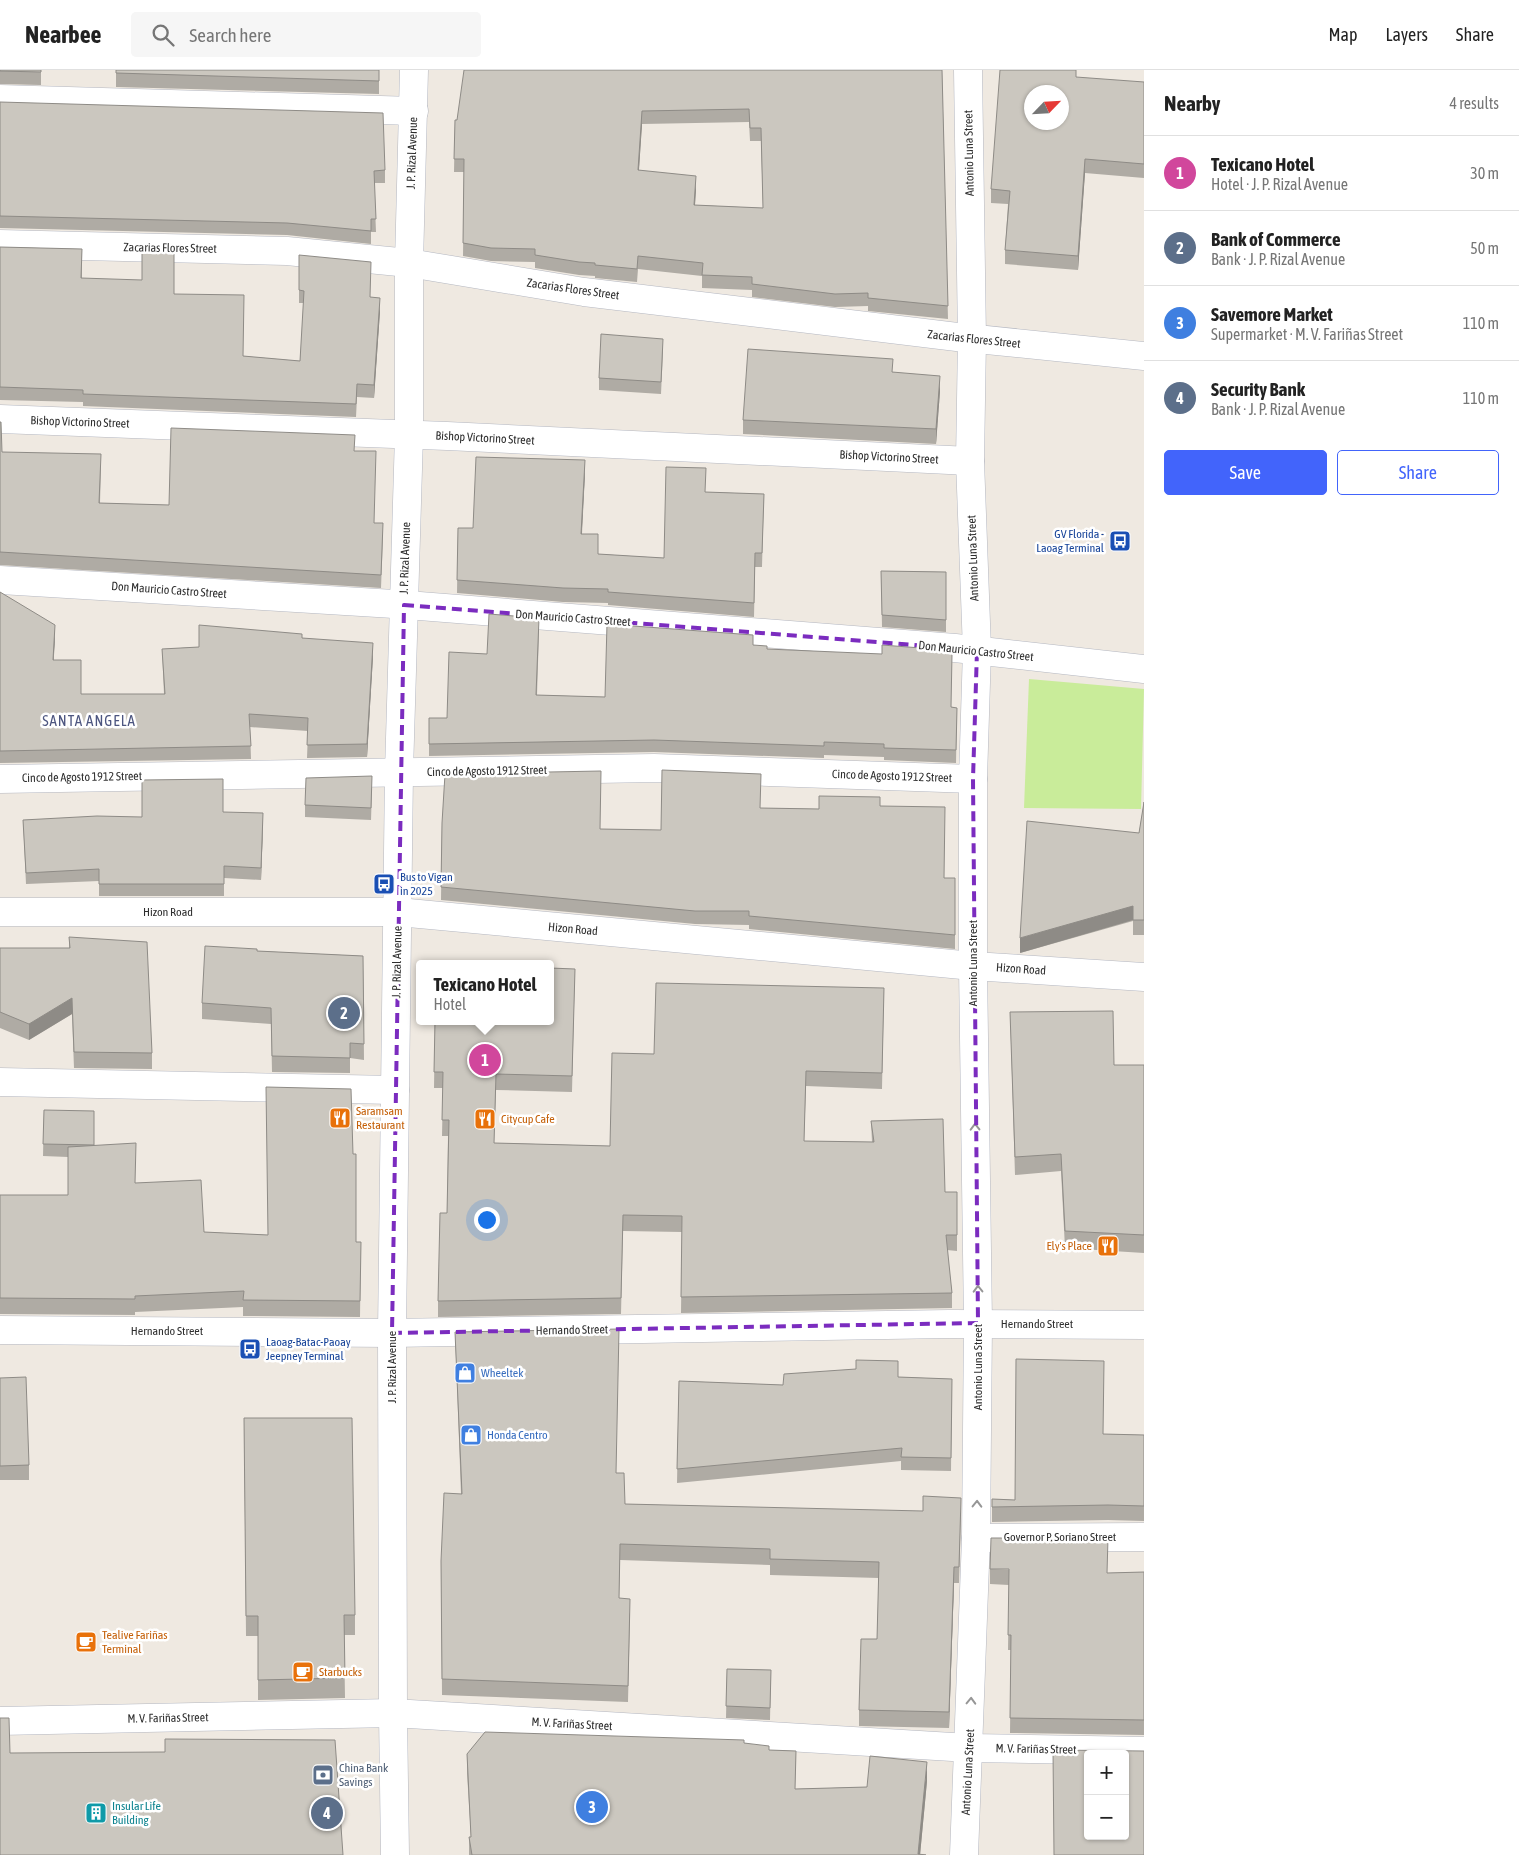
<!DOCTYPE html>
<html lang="en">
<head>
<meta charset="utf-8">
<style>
	body { margin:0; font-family:"Asap Condensed",sans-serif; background:#f6f6f6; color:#222 }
	.controls { position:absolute; right:15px; bottom:15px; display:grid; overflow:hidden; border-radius:5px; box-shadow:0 1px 4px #0004 }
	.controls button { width:45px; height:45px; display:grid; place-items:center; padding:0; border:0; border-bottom:1px solid #e0e0e0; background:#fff; color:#222; font:25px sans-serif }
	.compass { position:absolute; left:1024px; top:15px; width:45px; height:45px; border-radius:50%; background:#fff; box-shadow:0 1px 4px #0004; rotate:65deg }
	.you { position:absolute; left:486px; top:1149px; width:18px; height:18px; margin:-12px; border:4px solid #fff; border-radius:50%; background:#1a73e8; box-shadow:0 0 0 8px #1a73e833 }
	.badge { display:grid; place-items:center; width:32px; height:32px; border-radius:50%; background:#4264fb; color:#fff; font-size:16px; font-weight:700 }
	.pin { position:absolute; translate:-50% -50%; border:2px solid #fff; box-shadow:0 1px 5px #0006 }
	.popup { position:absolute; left:416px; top:890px; width:138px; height:65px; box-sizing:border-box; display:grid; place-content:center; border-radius:5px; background:#fff; filter:drop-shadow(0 1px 4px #0005); font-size:16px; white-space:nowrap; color:#767676 }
	.popup b { font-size:19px; color:#222 }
	.popup::after { content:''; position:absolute; left:50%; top:100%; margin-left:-10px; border:10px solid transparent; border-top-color:#fff }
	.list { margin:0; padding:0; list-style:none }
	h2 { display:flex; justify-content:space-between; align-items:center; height:65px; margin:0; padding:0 20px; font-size:21px }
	h2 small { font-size:16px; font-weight:400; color:#767676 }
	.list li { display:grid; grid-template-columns:32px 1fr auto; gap:15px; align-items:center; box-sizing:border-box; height:75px; padding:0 20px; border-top:1px solid #e0e0e0 }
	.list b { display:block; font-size:19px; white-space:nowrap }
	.list p { margin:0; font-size:16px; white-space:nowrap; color:#767676 }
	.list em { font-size:16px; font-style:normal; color:#767676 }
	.actions { display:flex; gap:10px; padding:15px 20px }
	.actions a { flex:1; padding:11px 0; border:1px solid #4264fb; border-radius:5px; text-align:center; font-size:18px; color:#4264fb }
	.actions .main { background:#4264fb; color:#fff }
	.icon { flex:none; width:28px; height:28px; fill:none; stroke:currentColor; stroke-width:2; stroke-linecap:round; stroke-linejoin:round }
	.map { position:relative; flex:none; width:1144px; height:1785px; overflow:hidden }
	header { display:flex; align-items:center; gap:30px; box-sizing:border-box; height:70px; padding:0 25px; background:#fff; border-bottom:1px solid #e0e0e0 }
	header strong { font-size:24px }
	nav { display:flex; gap:28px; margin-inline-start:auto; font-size:18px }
	.search { width:350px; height:45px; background:#f6f6f6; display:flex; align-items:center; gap:12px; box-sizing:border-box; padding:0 18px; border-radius:5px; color:#767676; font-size:19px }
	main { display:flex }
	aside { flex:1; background:#fff }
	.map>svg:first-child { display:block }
</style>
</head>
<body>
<header>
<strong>Nearbee</strong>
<div class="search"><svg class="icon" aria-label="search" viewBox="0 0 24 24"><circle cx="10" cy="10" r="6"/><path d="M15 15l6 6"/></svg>Search here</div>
<nav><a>Map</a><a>Layers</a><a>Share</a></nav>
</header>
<main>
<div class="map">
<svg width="1144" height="1785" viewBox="0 0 1144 1785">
	<rect width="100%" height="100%" fill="#efe9e1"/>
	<path fill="#c9ec9a" d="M1029,609L1144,619L1141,739L1024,738Z"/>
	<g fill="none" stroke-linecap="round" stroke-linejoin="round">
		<g stroke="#b4b7c1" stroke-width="29">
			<g id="minor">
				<path d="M0,29L414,41"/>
				<path d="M0,174L287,181L409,193L584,222L957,267L1144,286"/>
				<path d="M0,349L447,366L970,391"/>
				<path d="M0,510L394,534L955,578L1144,599"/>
				<path d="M0,709L654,698L973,709"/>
				<path d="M0,842H398L973,896L1144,907"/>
				<path d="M0,1012L395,1020"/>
				<path d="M0,1260L392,1263L949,1254L1144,1255"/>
				<path d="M976,1468L1144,1467"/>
				<path d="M0,1651L393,1643L969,1678L1144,1681"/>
				<path d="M964,1785L976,1468L978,1253L973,896V709L977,580L970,391L972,269L968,0"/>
			</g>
		</g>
		<g stroke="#b4b7c1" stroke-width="29">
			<path id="secondary" d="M395,1785L393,1643L392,1263L399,702L409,365V193L414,0"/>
		</g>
		<use href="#minor" stroke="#fff" stroke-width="28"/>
		<use href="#secondary" stroke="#fff" stroke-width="28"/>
	</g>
	<g fill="#afaba4" fill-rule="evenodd">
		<path d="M0,0H41V15L0,14Z"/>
		<path d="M116,0H379V24L116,17Z"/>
		<path d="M942,0L948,249L868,241V236L835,237L752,227V220L702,218V206L638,199L637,212L595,208V206L579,205L535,198V192L491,191L463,186L464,102H454L455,50ZM749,52L750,71H761L763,138L695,135L696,119L639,100L642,54Z"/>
		<path d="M1076,8L1144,13V108L1085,103L1078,200L1005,194V180L1008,134L991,133V119Z"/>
		<path d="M0,32L385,100V113H374L376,162H371V174L287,165L0,158Z"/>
		<path d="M0,177L82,179V208L174,224L243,286L300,291L304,233H299V185L370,227L380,241L374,328L357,327L356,347L83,336V332L0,330Z"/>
		<path d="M663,281L661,324L599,320V308Z"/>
		<path d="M893,302L940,321L936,374L743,364V350Z"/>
		<path d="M0,352L2,382L101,397L100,433L169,435L355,381L374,453L383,466L381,518L0,495Z"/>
		<path d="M585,403L582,464L598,484L664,488L705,422L764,424L762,497H755L754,547L608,535V533L563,532L457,523L458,458H473Z"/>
		<path d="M881,501L946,502V562L882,557Z"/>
		<path d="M0,522L55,568L53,590L81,624H164L162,579L199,577L302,568L373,586L367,687L307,688L308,661L250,657L251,689L0,693Z"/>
		<path d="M539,561L537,625L605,627L753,575L951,637L957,638L956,693L884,690V687L824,685V688L654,682L429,686V648H447L487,584Z"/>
		<path d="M372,718L371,750L305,747V735Z"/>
		<path d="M1144,732V865H1133V851L1020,883L1139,763Z"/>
		<path d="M880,736L944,808H955V879L749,859V855L695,854L441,830L442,753L600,759L661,760L760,738L819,739Z"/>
		<path d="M223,742L263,755L261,810L224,808V826H99V811L26,814L23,750L142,747Z"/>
		<path d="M69,867L152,983V999L74,998L72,944L29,970L0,958V878H69Z"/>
		<path d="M257,881L363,886L364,990L350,988V1003L272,1002L271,954L202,949V933Z"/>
		<path d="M575,899L572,1022L496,1020L494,1073L610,1076L654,984L884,918L882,1019L806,1016L804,1071L872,1072L871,1051L945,1122H957V1181L947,1180L952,1223V1238L681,1243L682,1162L623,1161L621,1244L438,1247V1231L447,1143L448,1066H442L443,1018H434L435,951Z"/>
		<path d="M1010,942L1114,995H1144V1183L1065,1178L1061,1101L1015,1105Z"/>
		<path d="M44,1040L94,1075L135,1113L204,1162L268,1165L353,1084L356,1172H361L360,1247L243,1246V1237L135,1242V1245L0,1244V1125H68V1087L43,1086Z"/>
		<path d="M455,1262L616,1403L625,1434L961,1443L959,1513H954L949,1658L859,1656V1640L877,1569L879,1508L770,1505V1495L620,1490L619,1528L630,1544L628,1632L442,1625L441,1491L461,1424Z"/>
		<path d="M898,1307L952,1309L951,1401L901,1400V1391L677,1413L679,1311L783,1315Z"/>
		<path d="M0,1308L29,1395V1410H0Z"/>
		<path d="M244,1348L355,1545V1565H344L345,1628L258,1630V1566H246Z"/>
		<path d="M1103,1364L1144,1365V1451L1108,1450L992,1452V1429L1015,1430Z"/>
		<path d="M990,1499L1108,1503L1144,1502V1665L1010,1663L1011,1580H1008L1009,1515L990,1514Z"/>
		<path d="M727,1599L771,1600L770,1650L726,1648Z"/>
		<path d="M744,1673L769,1680L796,1681L795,1719L867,1717L927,1711L920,1785H926H469V1767H471L467,1703V1684Z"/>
	</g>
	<g fill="#8e8b86">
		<path d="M642,41V54L638,113V100Z"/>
		<path d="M1085,89V103L1078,200V186Z"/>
		<path d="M696,106V119L694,148V135Z"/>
		<path d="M380,228V241L374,328V315Z"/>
		<path d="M940,306V321L936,374V359Z"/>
		<path d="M585,390V403L581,477V464Z"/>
		<path d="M55,555V568L53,603V590Z"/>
		<path d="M373,573V586L367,687V674Z"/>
		<path d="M263,743V755L261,810V798Z"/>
		<path d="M1133,836V850L1020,883V868Z"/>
		<path d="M72,928V944L29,970V954Z"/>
		<path d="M954,1497V1513L949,1658V1642Z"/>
		<path d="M927,1692V1711L920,1785H918Z"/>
	</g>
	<g fill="#cbc7bf" stroke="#8e8b86" fill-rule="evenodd">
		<path d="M0,0H41V2L0,1Z"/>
		<path d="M116,0H379V11L116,3Z"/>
		<path d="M464,0H942L948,236L868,228V223L835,224L752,214V207L702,205L703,193L638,186L637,199L595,195V193L579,192L535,185V179L491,178L463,173L464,89H454L455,50H457ZM749,39L750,58H761L763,138L694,135L696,106L638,100L642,41Z"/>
		<path d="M1000,0H1076V7L1144,12V94L1085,89L1078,186L1005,180L1010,121L991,119ZM1032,22H1062V52H1032Z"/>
		<path d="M0,32L383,43L385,100L374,101L376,149H371V161L287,153L0,146Z"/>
		<path d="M0,177L82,179L81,208L142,210V180L174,181V224L244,225L243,286L300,291L304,221L299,220V185L371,192L370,227L380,228L374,315L357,314L356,334L83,324V320L0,317Z"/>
		<path d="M601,264L663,269L661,312L599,308Z"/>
		<path d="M748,279L893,289L892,302L940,306L936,359L743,350Z"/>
		<path d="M0,352H1L2,382L101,384L99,433L169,435L171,358L355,365L354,381H376L374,453H383L381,505L0,482Z"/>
		<path d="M476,387L585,390L581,464H598V484L664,488L666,397L706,398L705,422L764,424L762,483H755L754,533L608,522V519L563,518L457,510L458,458H473Z"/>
		<path d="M881,501L946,502V550L882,545Z"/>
		<path d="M0,522L55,555L53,590H81V624H165L162,579L199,577V555L302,564V568L373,573L367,674L307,675L308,648L249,644L251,676L0,681Z"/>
		<path d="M489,544L539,548L536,625L605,627L607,554L753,565V575L767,576V579L882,584V575L947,580V584H952L951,637L957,638L956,680L884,678V674L824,672V676L654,670L429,674V648H447L449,582L487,584Z"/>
		<path d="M662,700L761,704L760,738L819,739V726L880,727V736L945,737L944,808H955V865L749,846V841H695L441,817L442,753L445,704L601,701L600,759L661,760Z"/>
		<path d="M372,706L371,738L305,735L306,708Z"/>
		<path d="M223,709V742L263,743L261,798L224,796V814H99V799L26,803L23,750L97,746L142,747V710Z"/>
		<path d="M1144,732V850H1133V836L1020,868L1027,751L1139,763Z"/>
		<path d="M69,867L147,872L152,983L74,982L72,928L29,954L0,942V878H70Z"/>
		<path d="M205,876L257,879V881L363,886L364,974L350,973V988L272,986L271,938L202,933Z"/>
		<path d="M550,898L575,899L572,1006L496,1004L494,1073L610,1076L612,983L654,984L656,913L884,918L882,1003L806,1001L804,1071L874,1072L871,1051L943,1049L945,1122H957V1165H946L952,1223L681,1227L682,1146L623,1145L621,1228L438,1231L440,1143H447L449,1050H442L443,1002H434L435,951H550Z"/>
		<path d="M1113,941L1114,995H1144V1165L1065,1161L1061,1084L1015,1087L1010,942Z"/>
		<path d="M266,1017L351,1019L353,1084H356V1172H361L360,1231L243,1230L244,1221L135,1226V1229L0,1228V1125H68V1077L136,1073L135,1113L201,1110L204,1162L268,1165Z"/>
		<path d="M44,1040L94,1041V1075L43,1074Z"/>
		<path d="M619,1259L616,1403H624L625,1434L923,1441V1426L961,1428L959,1497H954L949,1642L859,1640L861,1569H877L879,1492L770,1489V1479L620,1474L619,1528L630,1529L628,1616L442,1609L441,1491L444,1423L462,1424L455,1262Z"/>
		<path d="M1016,1289L1104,1291L1103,1364L1144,1365V1436L1108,1435L992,1437V1429L1015,1430Z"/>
		<path d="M856,1290L898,1291V1307L952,1309L951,1388L901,1387L902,1378L677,1399L679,1311L783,1315L784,1304L856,1299Z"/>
		<path d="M26,1307L29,1395L0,1396V1308Z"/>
		<path d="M244,1348H352L355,1545H344L345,1608L258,1610V1546H246Z"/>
		<path d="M991,1468H1108L1107,1503L1144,1502V1650L1010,1648L1011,1565H1008L1009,1499H990Z"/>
		<path d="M727,1599L771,1600L770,1638L726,1636Z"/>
		<path d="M0,1648H9L10,1683L165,1682V1669L335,1670L343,1785H0Z"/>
		<path d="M485,1662L744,1670V1673L769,1676V1680L796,1681L795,1719L867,1717L870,1686L927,1692L918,1784L926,1785H472L469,1767H471L467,1684Z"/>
		<path d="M1053,1680L1144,1681V1785H1054ZM1088,1684H1125V1766H1088Z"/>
	</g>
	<defs><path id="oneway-chevron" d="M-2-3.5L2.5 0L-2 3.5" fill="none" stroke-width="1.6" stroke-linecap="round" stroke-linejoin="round" transform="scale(1.25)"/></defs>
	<g stroke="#969696">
		<use href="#oneway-chevron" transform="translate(975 1057) rotate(-91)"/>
		<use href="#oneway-chevron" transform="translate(978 1219) rotate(-91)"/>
		<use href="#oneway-chevron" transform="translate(977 1434) rotate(-89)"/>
		<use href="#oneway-chevron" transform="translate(971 1631) rotate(-88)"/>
	</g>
	<path fill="none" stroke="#7b2cbf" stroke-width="4" stroke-dasharray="10 6" stroke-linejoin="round" d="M404,535L977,580L973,709L978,1253L392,1263Z"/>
	<defs>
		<g id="bus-square" transform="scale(1.125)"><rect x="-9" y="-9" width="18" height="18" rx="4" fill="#1a4fb4" stroke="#fff"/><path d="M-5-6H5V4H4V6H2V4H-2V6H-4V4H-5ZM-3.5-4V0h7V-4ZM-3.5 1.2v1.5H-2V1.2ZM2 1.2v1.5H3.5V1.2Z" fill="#fff"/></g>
		<g id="restaurant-square" transform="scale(1.125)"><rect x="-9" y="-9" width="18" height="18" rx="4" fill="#e8710a" stroke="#fff"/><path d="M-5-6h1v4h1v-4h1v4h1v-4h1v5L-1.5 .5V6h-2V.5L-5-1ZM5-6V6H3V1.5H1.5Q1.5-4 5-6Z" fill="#fff"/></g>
		<g id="shop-square" transform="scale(1.125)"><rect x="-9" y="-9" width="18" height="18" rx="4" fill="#3f7fe0" stroke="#fff"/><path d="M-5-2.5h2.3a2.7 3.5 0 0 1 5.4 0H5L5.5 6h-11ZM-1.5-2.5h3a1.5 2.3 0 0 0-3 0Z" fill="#fff"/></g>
		<g id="cafe-square" transform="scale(1.125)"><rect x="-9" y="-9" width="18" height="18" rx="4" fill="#e8710a" stroke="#fff"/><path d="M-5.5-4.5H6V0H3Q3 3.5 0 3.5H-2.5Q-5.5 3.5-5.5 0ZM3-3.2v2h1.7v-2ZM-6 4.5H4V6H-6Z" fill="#fff"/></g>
		<g id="bank-square" transform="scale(1.125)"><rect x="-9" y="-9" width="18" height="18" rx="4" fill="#5c6f8a" stroke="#fff"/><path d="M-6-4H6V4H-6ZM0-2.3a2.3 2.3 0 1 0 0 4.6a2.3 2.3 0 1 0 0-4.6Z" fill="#fff"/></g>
		<g id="building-square" transform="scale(1.125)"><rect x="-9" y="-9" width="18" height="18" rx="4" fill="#0f9aa8" stroke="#fff"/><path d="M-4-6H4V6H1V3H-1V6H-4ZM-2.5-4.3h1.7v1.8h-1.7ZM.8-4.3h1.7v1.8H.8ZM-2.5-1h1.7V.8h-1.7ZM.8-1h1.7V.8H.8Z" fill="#fff"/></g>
	</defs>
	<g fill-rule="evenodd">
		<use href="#bus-square" x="1120" y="471"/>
		<use href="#bus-square" x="384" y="814"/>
		<use href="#restaurant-square" x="340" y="1048"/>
		<use href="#restaurant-square" x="485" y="1049"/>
		<use href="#restaurant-square" x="1108" y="1176"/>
		<use href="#bus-square" x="250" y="1279"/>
		<use href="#shop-square" x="465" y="1303"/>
		<use href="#shop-square" x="471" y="1365"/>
		<use href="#cafe-square" x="86" y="1572"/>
		<use href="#cafe-square" x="303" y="1602"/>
		<use href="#bank-square" x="323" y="1705"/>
		<use href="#building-square" x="96" y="1743"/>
	</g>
	<g text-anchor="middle" stroke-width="5" stroke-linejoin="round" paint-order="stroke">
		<g font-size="12" fill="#2e2e2e" stroke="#fff">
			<text transform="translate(412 83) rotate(-88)" y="4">J. P. Rizal Avenue</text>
			<text transform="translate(969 83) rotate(-91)" y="4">Antonio Luna Street</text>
			<text transform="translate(170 178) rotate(1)" y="4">Zacarias Flores Street</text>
			<text transform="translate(573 219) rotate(8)" y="4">Zacarias Flores Street</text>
			<text transform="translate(974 269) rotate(6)" y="4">Zacarias Flores Street</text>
			<text transform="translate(80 352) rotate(2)" y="4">Bishop Victorino Street</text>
			<text transform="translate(485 368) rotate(3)" y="4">Bishop Victorino Street</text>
			<text transform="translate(889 387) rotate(3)" y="4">Bishop Victorino Street</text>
			<text transform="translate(405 488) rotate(-88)" y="4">J. P. Rizal Avenue</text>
			<text transform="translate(973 488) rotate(-92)" y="4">Antonio Luna Street</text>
			<text transform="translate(169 520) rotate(4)" y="4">Don Mauricio Castro Street</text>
			<text transform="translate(573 548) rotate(4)" y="4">Don Mauricio Castro Street</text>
			<text transform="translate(976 581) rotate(6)" y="4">Don Mauricio Castro Street</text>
			<text transform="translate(487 701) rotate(-1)" y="4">Cinco de Agosto 1912 Street</text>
			<text transform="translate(892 706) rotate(2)" y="4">Cinco de Agosto 1912 Street</text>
			<text transform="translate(82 707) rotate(-1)" y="4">Cinco de Agosto 1912 Street</text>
			<text x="168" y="846">Hizon Road</text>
			<text transform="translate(573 859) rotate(5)" y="4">Hizon Road</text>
			<text transform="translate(397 892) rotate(-89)" y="4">J. P. Rizal Avenue</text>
			<text transform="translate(973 893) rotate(-90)" y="4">Antonio Luna Street</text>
			<text transform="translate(1021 899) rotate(4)" y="4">Hizon Road</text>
			<text x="1037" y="1258">Hernando Street</text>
			<text transform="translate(572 1260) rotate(-1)" y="4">Hernando Street</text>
			<text x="167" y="1265">Hernando Street</text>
			<text transform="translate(392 1297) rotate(-90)" y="4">J. P. Rizal Avenue</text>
			<text transform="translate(978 1297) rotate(-90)" y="4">Antonio Luna Street</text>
			<text x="1060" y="1471">Governor P. Soriano Street</text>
			<text transform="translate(168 1648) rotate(-1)" y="4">M. V. Fariñas Street</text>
			<text transform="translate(572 1654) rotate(3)" y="4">M. V. Fariñas Street</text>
			<text transform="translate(1036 1679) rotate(1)" y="4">M. V. Fariñas Street</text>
			<text transform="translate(968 1702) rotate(-87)" y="4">Antonio Luna Street</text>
		</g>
		<g font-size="12" fill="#164399" stroke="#fff" text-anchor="start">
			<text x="1104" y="468" text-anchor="end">GV Florida -<tspan x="1104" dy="14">Laoag Terminal</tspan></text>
			<text x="400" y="811">Bus to Vigan<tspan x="400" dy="14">in 2025</tspan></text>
			<text x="266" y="1276">Laoag-Batac-Paoay<tspan x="266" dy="14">Jeepney Terminal</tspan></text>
		</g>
		<g font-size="12" fill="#c56008" stroke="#fff" text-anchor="start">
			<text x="356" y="1045">Saramsam<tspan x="356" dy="14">Restaurant</tspan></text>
			<text x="501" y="1053">Citycup Cafe</text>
			<text x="1092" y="1180" text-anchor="end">Ely's Place</text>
			<text x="102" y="1569">Tealive Fariñas<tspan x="102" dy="14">Terminal</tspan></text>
			<text x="319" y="1606">Starbucks</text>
		</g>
		<g font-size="12" fill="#366cbe" stroke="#fff" text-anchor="start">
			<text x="481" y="1307">Wheeltek</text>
			<text x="487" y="1369">Honda Centro</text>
		</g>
		<g font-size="12" fill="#4e5e75" stroke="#fff" text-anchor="start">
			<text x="339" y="1702">China Bank<tspan x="339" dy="14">Savings</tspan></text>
		</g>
		<g font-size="12" fill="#0d838f" stroke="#fff" text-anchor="start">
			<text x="112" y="1740">Insular Life<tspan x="112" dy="14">Building</tspan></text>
		</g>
		<g font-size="15" letter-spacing="1" fill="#4d5680" stroke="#fff">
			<text x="89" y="656">SANTA ANGELA</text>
		</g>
	</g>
</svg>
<div class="controls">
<button>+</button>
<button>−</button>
</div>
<svg class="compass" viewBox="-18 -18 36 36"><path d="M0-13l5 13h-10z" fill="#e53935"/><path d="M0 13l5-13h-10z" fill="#767676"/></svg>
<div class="you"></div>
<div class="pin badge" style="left:485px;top:990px;background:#d1479c">1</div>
<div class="popup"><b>Texicano Hotel</b>Hotel</div>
<div class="pin badge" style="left:344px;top:943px;background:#5c6f8a">2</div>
<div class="pin badge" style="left:592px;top:1737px;background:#3f7fe0">3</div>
<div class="pin badge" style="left:327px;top:1743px;background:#5c6f8a">4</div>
</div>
<aside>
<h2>Nearby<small>4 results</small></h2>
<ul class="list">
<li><span class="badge" style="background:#d1479c">1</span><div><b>Texicano Hotel</b><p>Hotel · J. P. Rizal Avenue</p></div><em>30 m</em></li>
<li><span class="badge" style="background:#5c6f8a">2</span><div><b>Bank of Commerce</b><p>Bank · J. P. Rizal Avenue</p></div><em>50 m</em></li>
<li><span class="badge" style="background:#3f7fe0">3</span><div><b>Savemore Market</b><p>Supermarket · M. V. Fariñas Street</p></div><em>110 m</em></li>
<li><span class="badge" style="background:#5c6f8a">4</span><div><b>Security Bank</b><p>Bank · J. P. Rizal Avenue</p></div><em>110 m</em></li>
</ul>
<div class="actions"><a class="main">Save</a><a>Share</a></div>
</aside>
</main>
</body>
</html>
